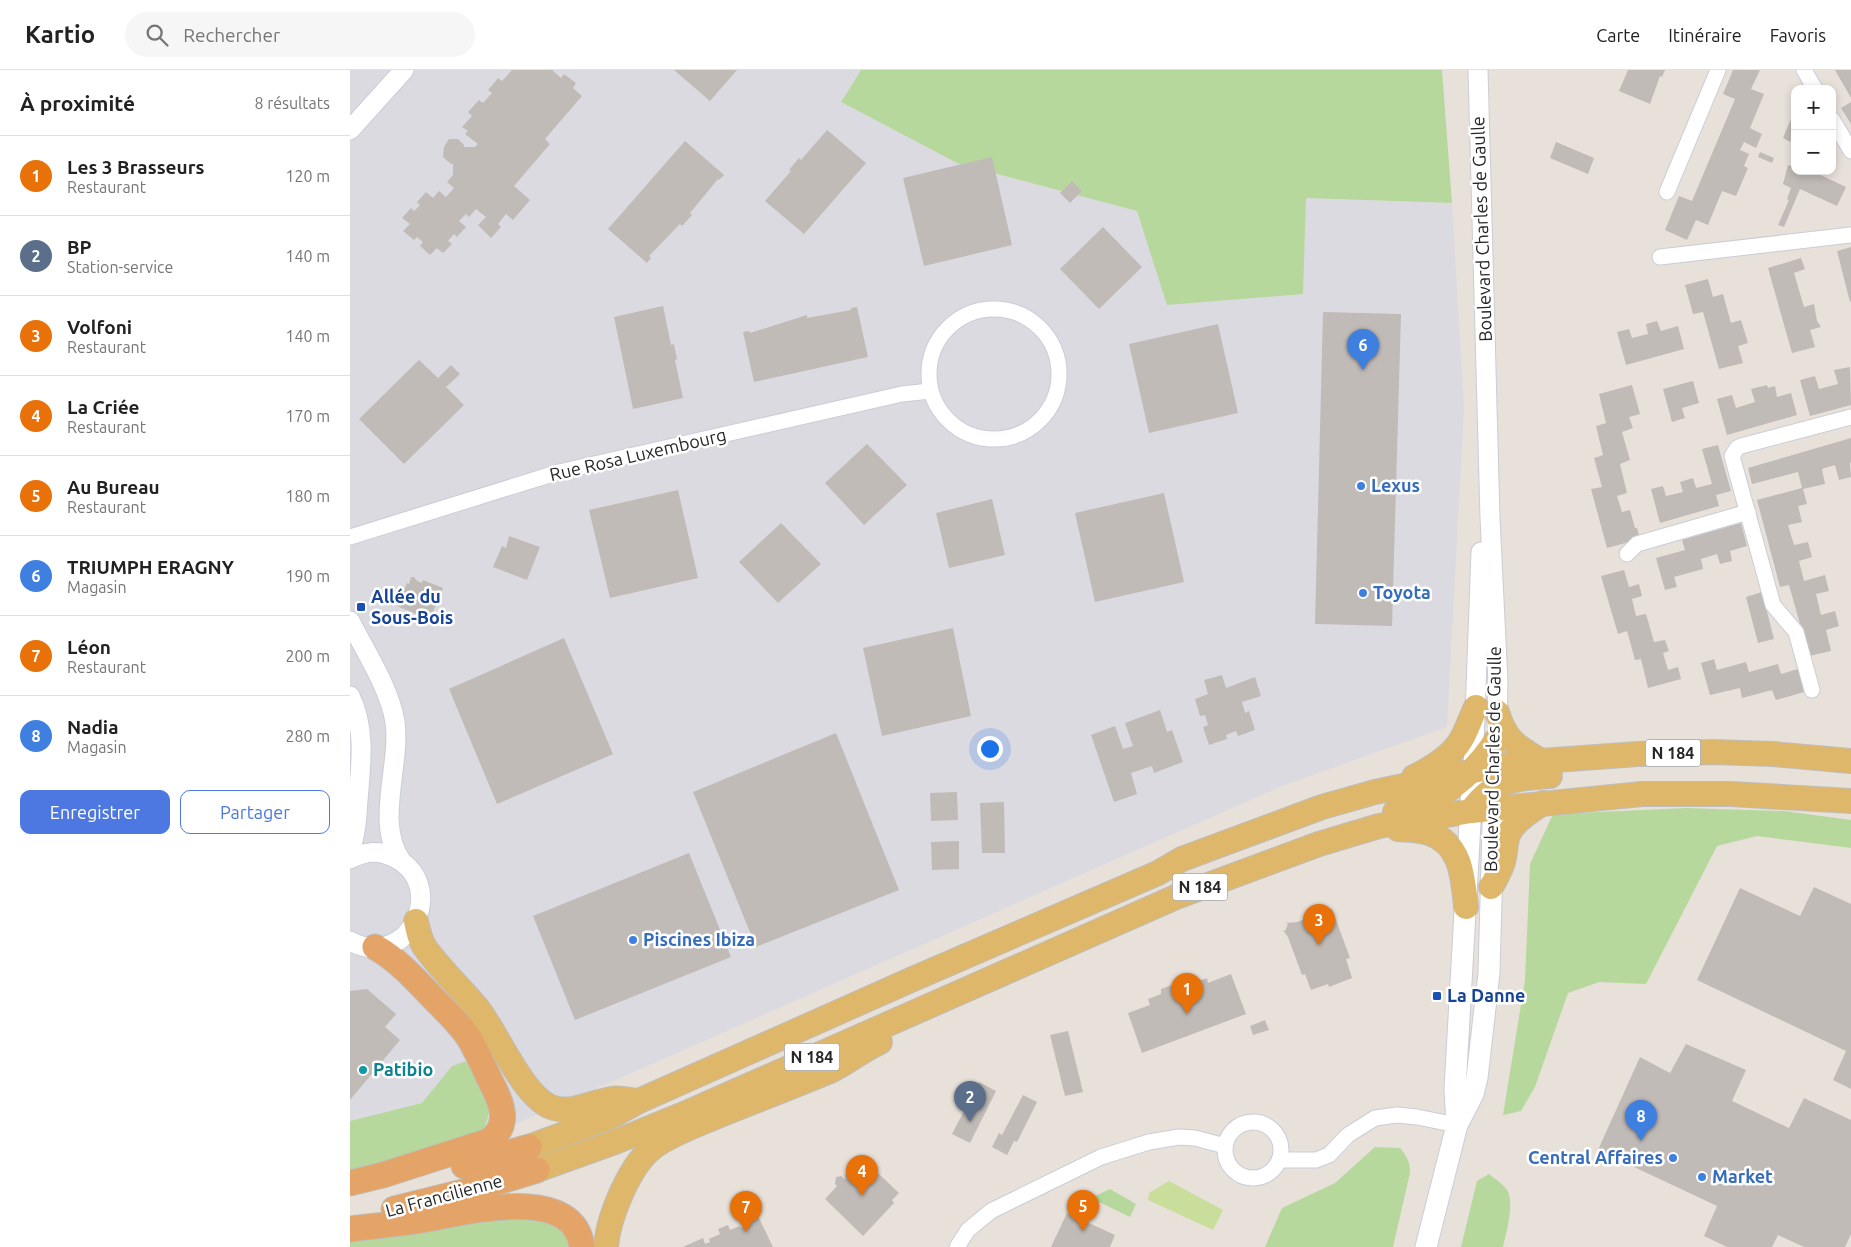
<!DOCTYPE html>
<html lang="fr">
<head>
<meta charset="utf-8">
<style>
	body { margin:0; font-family:Ubuntu,sans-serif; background:#f6f6f6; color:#222 }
	.controls { position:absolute; right:15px; top:15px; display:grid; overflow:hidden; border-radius:10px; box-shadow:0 2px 8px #0003 }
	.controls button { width:45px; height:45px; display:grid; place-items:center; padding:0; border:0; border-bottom:1px solid #e0e0e0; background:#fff; color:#222; font:25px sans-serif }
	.you { position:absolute; left:639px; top:678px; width:18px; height:18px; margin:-12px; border:4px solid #fff; border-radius:50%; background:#1a73e8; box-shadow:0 0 0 8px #1a73e833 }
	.badge { display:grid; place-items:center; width:32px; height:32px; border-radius:50%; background:#4d78e2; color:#fff; font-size:16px; font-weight:700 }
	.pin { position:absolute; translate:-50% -41px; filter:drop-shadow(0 1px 2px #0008) }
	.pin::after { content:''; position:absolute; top:26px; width:18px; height:15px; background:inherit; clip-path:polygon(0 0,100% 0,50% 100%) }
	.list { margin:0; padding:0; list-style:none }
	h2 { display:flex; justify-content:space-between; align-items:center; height:65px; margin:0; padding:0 20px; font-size:21px }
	h2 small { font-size:16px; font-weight:400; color:#767676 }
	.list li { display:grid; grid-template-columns:32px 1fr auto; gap:15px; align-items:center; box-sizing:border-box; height:80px; padding:0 20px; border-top:1px solid #e0e0e0 }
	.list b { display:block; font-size:19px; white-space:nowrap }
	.list p { margin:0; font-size:16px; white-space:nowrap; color:#767676 }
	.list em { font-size:16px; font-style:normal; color:#767676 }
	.actions { display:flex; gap:10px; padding:15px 20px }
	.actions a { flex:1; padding:11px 0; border:1px solid #4d78e2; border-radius:10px; text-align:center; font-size:18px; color:#4d78e2 }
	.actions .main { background:#4d78e2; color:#fff }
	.icon { flex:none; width:28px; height:28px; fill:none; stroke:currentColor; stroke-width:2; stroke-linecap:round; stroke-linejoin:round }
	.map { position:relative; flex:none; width:1501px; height:1177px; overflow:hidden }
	header { display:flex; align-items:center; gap:30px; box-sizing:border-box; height:70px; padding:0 25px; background:#fff; border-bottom:1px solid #e0e0e0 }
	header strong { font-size:24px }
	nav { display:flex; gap:28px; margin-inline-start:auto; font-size:18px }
	.search { width:350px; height:45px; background:#f6f6f6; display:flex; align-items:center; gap:12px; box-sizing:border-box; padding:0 18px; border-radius:28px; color:#767676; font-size:19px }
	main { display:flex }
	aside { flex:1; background:#fff }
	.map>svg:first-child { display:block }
</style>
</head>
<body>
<header>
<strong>Kartio</strong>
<div class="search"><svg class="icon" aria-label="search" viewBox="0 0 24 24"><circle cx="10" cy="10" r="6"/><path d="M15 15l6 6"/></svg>Rechercher</div>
<nav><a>Carte</a><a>Itinéraire</a><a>Favoris</a></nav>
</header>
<main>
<aside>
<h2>À proximité<small>8 résultats</small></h2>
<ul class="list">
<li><span class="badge" style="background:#e8710a">1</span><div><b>Les 3 Brasseurs</b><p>Restaurant</p></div><em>120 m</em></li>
<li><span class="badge" style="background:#5c6f8a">2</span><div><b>BP</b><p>Station-service</p></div><em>140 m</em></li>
<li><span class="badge" style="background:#e8710a">3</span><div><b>Volfoni</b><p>Restaurant</p></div><em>140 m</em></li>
<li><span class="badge" style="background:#e8710a">4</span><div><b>La Criée</b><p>Restaurant</p></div><em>170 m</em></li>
<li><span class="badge" style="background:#e8710a">5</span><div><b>Au Bureau</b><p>Restaurant</p></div><em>180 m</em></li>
<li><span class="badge" style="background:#3f7fe0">6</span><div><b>TRIUMPH ERAGNY</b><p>Magasin</p></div><em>190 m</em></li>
<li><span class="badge" style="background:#e8710a">7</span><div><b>Léon</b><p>Restaurant</p></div><em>200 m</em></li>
<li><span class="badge" style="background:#3f7fe0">8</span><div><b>Nadia</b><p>Magasin</p></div><em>280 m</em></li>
</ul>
<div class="actions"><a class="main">Enregistrer</a><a>Partager</a></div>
</aside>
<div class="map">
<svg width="1501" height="1177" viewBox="0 0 1501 1177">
	<rect width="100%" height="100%" fill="#e8e1da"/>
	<path fill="#dcdae1" d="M0,0H511L491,32L609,94L787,141L956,128L1102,133L1114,338L1097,657L932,716L132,1069L0,1100Z"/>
	<g fill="#b7d89d">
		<path d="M511,0H1092L1102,133L956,128L953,224L817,235L787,141L609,94L491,32Z"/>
		<path d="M1336,738L1434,741L1501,750V778L1407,766L1367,776L1296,914L1249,912L1218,923L1185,1017L1171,1041L1153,1045L1175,910L1180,794L1203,744Z"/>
		<path d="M122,989L136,1024L139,1043L135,1057L114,1073L0,1100V1051L72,1033L102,996Z"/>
		<path d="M1025,1077L1050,1078C1057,1086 1060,1092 1060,1103L1043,1177H915L932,1138L985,1113Z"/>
		<path d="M1139,1104C1145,1109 1153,1114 1157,1120C1165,1134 1156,1163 1153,1177H1111L1127,1111Z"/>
		<path d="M760,1119L786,1134L780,1147L741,1128Z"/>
		<path d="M160,1148C189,1150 208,1145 220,1177H0V1172Z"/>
	</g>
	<path fill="#c8de9a" d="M819,1111L873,1140L863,1160L798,1130L799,1123Z"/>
	<g fill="#c0bbb7">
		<path d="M162,0H202L211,8L214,4L226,13L223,18L232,26L195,69L200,74L164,116L180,130L163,150L156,144L148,154L151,157L141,168L128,155L136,147L126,139L119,147L116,144L109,151L116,157L107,167L104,164L98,171L102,174L93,183L87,178L80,185L70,176L73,172L67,167L64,170L53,161L60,154L52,148L61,138L64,141L70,135L67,132L76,122L83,128L89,121L96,127L104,118L97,112L103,105V94H101L93,87L94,77L99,69H108L114,75V77H125L128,74L115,64L118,61L112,57L122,46L118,42L129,30L133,33L142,23L138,20L148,8L152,11Z"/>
		<path d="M324,0H387L360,31Z"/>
		<path d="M1278,0H1315L1312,7L1310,6L1300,34L1269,21Z"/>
		<path d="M1383,0H1410L1401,19L1414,24L1400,58L1412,64L1406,78L1394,72L1390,80L1399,84L1394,96L1398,98L1386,126L1372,121L1358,155L1346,150L1337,170L1315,160L1329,126L1342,131L1385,29L1373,24Z"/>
		<path d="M1485,0H1501V28Z"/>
		<path d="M1501,32V54L1491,38Z"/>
		<path d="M1443,44L1445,45V60L1440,72L1433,68Z"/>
		<path d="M477,60L516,93L454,164L415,131L441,101L439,100L449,88L451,90Z"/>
		<path d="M335,71L374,105L369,110L368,109L340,143L342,145L332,156L330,154L299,186L301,188L297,193L258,159Z"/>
		<path d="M1206,72L1244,88L1238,104L1200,88Z"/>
		<path d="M1410,82L1424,88L1422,93L1408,87Z"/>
		<path d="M642,87L662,175L574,196L553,108Z"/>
		<path d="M1445,89V101H1462L1496,117L1487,136L1450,119L1434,157L1428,155L1439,130L1437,129L1441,118L1433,114L1438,95L1442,96Z"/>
		<path d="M722,111L732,121L720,133L710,123Z"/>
		<path d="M753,157L792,197L749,239L710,199Z"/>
		<path d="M1501,177V231L1500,232L1487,181Z"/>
		<path d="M1451,188L1455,199L1444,203L1454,237L1464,234L1467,251L1471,257L1460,260L1465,277L1442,283L1418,198Z"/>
		<path d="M1358,209L1363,227L1373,224L1381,253L1391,250L1398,273L1388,276L1393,293L1369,299L1353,242L1343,244L1335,215Z"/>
		<path d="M313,236L321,275L324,274L327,289L325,290L333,328L283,339L264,247Z"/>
		<path d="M507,237L518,287L404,312L393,262L399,261L400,263L457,245V248L501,240V238Z"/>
		<path d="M973,242L1051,244L1042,556L965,554Z"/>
		<path d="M1307,251L1311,261L1328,256L1334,279L1276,295L1267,262L1279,259L1282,268L1298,264L1296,254Z"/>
		<path d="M868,254L888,343L799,363L779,274Z"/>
		<path d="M69,290L88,308L101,295L110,304L96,317L114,335L54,394L9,349Z"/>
		<path d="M1500,297L1501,335L1460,346L1450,310L1465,306L1469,319L1488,314L1484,300Z"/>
		<path d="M1343,311L1349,333L1332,338L1335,348L1322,352L1313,319Z"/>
		<path d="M1282,315L1290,344L1279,347L1283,358L1272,362L1280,390L1270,394L1277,423L1267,426L1272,442L1280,440L1285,458H1287L1290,469L1257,478L1241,419L1252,417L1244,388L1253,385L1246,356L1256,353L1249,324Z"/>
		<path d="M1417,315L1418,318L1425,316L1427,327L1441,323L1447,345L1377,365L1367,329L1382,325L1386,338L1405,332L1401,319Z"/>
		<path d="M1501,368V392L1500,393L1501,407L1489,410L1485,395L1472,399L1475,414L1453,419L1457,434L1448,436L1452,452L1438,455L1444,475L1458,472L1462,487L1449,491L1454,511L1475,505L1479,521L1466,524L1471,545L1485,541L1489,556L1476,560L1481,581L1459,586L1439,515L1430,517L1407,430L1452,418L1448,402L1402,414L1398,398Z"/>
		<path d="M517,374L557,415L514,455L475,413Z"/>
		<path d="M1368,375L1381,421L1366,425L1369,436L1310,453L1301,419L1313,416L1316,426L1333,422L1330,412L1343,408L1346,418L1362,414L1352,379Z"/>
		<path d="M328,420L348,508L260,528L239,440Z"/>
		<path d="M814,423L834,512L745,532L725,443Z"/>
		<path d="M642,429L655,485L599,498L586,443Z"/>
		<path d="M431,453L471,494L428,533L389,492Z"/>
		<path d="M1391,453L1397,476L1380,481L1382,491L1370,494L1367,484L1351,489L1353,499L1324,507L1327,517L1315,520L1306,488L1335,480L1332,470Z"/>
		<path d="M159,466L190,477L177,510L143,497L152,476L156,478Z"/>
		<path d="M1274,500L1279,517L1289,514L1292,526L1282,529L1286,546L1296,544L1304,572L1315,570L1319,581L1313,583L1318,600L1328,597L1331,609L1298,618L1291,589L1285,590L1277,561L1268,564L1251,506Z"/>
		<path d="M61,507H64L67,511L72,513L73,510L93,518L80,550L47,536L57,513L59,514Z"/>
		<path d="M1412,522L1424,569L1408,573L1396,527Z"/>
		<path d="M603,558L621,646L532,666L513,578Z"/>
		<path d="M214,568L263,684L147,734L99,619Z"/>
		<path d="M1364,589L1367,600L1396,592L1399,602L1428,594L1431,604L1448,599L1454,622L1426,630L1422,620L1392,628L1390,618L1360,625L1351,593Z"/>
		<path d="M872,605L876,618L905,607L911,626L892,632L895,643L899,641L905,660L888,666L886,661L876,665L877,669L859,675L853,657L858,655L855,645L850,646L845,629L858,624L854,610Z"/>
		<path d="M810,640L817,662L822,660L833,692L804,703L802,696L781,703L787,724L764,732L741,665L765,656L773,679L783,676L775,653Z"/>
		<path d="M486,663L549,820L406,877L343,722Z"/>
		<path d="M607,722L608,750L581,751L580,723Z"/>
		<path d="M654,732L655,783H632L630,733Z"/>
		<path d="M609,771V799L582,800L581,772Z"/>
		<path d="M339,783L381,887L225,950L183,846Z"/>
		<path d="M1464,817L1501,834V1019L1483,1010L1496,981L1347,910L1390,818L1450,846Z"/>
		<path d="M982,839L1000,888L996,889L1002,908L979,917L978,914L961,920L955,904L952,905L938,867L933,860L935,861L938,854L935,853L947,852Z"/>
		<path d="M881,904L896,944L792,983L778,943L800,935L798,929L811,924V919L841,908L842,913L857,908L858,913Z"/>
		<path d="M17,919L46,944L35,957L50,970L0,1030V921Z"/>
		<path d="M915,950L919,960L903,965L900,956Z"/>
		<path d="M718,961L733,1022L715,1026L700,965Z"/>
		<path d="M1336,974L1396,1000L1382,1031L1439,1058L1454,1028L1501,1050V1164L1495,1177H1454L1428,1165L1422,1177H1377L1354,1166L1367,1136L1248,1080L1290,987L1320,1003Z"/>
		<path d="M629,1012L646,1021L620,1073L602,1064Z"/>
		<path d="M673,1025L687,1032L667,1072L664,1071L657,1085L642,1077L649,1063L652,1065Z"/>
		<path d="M512,1088L549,1123L542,1130L544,1133L513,1166L475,1129L487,1116L485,1114L486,1107L491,1106L495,1109L496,1108L494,1106Z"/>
		<path d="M717,1143L765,1165L760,1177H701Z"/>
		<path d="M407,1144L423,1177H333L353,1168L355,1174L360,1172L359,1169L370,1164L368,1159L378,1155L380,1160L390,1156L391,1158L394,1157L391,1151Z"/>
	</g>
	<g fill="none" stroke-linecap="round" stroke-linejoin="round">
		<g stroke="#c9cdd7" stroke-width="17">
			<g id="minor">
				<path d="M1454,0L1465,19"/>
				<path d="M1482,49L1501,81"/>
				<path d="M1317,122L1368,0"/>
				<path d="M1310,187L1501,165"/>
				<circle cx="644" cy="304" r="65"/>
				<path d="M0,467L209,402L552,324L580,321"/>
				<path d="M1277,484L1287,474L1398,442"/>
				<path d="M1462,620L1446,562L1423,535L1382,386L1387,378L1391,376L1501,347"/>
				<circle cx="903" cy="1080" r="28"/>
				<path d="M929,1090H966L979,1085L998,1065L1025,1048L1047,1045L1067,1047L1107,1055"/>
				<path d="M607,1177L618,1160L641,1141L751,1087L799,1072L829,1067L845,1068L875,1076"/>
			</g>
		</g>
		<g stroke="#c9cdd7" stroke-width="21">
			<g id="tertiary">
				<path d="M1128,0L1140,448L1148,612L1147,655"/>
				<path d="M0,60L54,0"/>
				<path d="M0,551C15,581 40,619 45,652C51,696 24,754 52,792"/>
				<path d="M0,626C16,659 11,694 8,730C7,747 6,764 0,780"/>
				<path d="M1123,700L1131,482"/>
				<path d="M0,789C13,782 28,780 41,786C102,812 59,903 0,871"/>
			</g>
		</g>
		<g stroke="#c9cdd7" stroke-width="23">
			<g id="secondary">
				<path d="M1107,1055L1105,1019L1123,700"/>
				<path d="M1076,1177L1107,1055L1123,1024L1127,1008L1139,903L1144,721"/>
			</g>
		</g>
		<g stroke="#bebebe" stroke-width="26">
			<g id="primary">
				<path d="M1147,642C1156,671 1166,676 1191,691"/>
				<path d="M1064,707C1082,698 1101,687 1111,670C1117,660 1121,647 1126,637"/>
				<path d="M1121,741C1142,711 1165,708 1200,706"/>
				<path d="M1045,742C1059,735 1075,733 1089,726C1112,712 1132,692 1146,670"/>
				<path d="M1048,759C1058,760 1069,760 1079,763C1112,774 1113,808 1116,837"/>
				<path d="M1141,817C1146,808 1152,799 1154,788C1156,778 1155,770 1160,761C1167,749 1181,741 1193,733"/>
				<path d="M66,851C68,861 70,871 76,879C92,901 112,919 129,940C148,965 173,1026 201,1037C222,1045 241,1032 261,1029C269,1027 279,1030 287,1031"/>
				<path d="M179,1077L260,1047L289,1031L563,909L808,803L832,789L972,737L1025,722L1146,696L1191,691L1288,684L1363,682L1423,684L1501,691"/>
				<path d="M187,1100L265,1072L341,1041L826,827L969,774L1029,756L1121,741L1292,724H1381L1501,731"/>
				<path d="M256,1177C258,1148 280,1093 305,1076C322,1064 344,1056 363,1048C402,1032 442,1017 480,1001C497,993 512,980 530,972"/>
			</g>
		</g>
		<g stroke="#bebebe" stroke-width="27">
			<g id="trunk">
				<path d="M114,1096L179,1077"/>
				<path d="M0,1113L33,1105L139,1071C164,1053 149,1028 138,1006C132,993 126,980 119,968C109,953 95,940 83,928C65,909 48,890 25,877"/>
				<path d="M44,1139L125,1119L187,1100"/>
				<path d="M0,1159C24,1156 48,1154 72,1150C113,1143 224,1112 232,1177"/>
			</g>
		</g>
		<use href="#minor" stroke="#fff" stroke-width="15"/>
		<use href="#tertiary" stroke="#fff" stroke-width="19"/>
		<use href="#secondary" stroke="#fff" stroke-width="21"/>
		<use href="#primary" stroke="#deb76a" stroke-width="24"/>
		<use href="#trunk" stroke="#e4a467" stroke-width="25"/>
	</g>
	<g fill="#3f7fe0" stroke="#fff" stroke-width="2">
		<circle cx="1011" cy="416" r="5"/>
		<circle cx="1013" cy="523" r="5"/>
		<circle cx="283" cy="870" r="5"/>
		<circle cx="1323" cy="1088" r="5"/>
		<circle cx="1352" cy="1107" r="5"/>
	</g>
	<g fill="#1a4fb4" stroke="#fff" stroke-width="2">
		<rect x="6" y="532" width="10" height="10" rx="2.5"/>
		<rect x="1082" y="921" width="10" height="10" rx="2.5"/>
	</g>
	<circle fill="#0f9aa8" stroke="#fff" stroke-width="2" cx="13" cy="1000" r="5"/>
	<g text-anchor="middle" stroke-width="5" stroke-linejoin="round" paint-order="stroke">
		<g fill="#fff" stroke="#686868" stroke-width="1">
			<rect x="1295.5" y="669.5" width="55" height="27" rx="4"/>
			<rect x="822.5" y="803.5" width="55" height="27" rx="4"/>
			<rect x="434.5" y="973.5" width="55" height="27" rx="4"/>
		</g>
		<g font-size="16" font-weight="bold" fill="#272727">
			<text x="1323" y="689">N 184</text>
			<text x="850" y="823">N 184</text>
			<text x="462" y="993">N 184</text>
		</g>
		<g font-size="18" fill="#272727" stroke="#fff">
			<text transform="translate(1132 159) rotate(-92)" y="6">Boulevard Charles de Gaulle</text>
			<text transform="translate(288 385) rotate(-13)" y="6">Rue Rosa Luxembourg</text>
			<text transform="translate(1143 689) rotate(-89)" y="6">Boulevard Charles de Gaulle</text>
			<text transform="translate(94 1126) rotate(-15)" y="6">La Francilienne</text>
		</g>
		<g font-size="18" font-weight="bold" fill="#366cbe" stroke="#fff" text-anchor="start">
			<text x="1021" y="422">Lexus</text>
			<text x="1023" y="529">Toyota</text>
			<text x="293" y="876">Piscines Ibiza</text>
			<text x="1313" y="1094" text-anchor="end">Central Affaires</text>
			<text x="1362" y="1113">Market</text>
		</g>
		<g font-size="18" font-weight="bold" fill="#164399" stroke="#fff" text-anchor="start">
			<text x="21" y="533">Allée du<tspan x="21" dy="21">Sous-Bois</tspan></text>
			<text x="1097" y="932">La Danne</text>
		</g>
		<g font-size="18" font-weight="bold" fill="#0d838f" stroke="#fff" text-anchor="start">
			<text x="23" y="1006">Patibio</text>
		</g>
	</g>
</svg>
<div class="controls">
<button>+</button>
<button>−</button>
</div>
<div class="you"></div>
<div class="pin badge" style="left:837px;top:944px;background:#e8710a">1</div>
<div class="pin badge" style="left:620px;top:1052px;background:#5c6f8a">2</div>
<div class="pin badge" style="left:969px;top:875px;background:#e8710a">3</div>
<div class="pin badge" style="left:512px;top:1126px;background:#e8710a">4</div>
<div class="pin badge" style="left:733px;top:1161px;background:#e8710a">5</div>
<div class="pin badge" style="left:1013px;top:300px;background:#3f7fe0">6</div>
<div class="pin badge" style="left:396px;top:1162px;background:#e8710a">7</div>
<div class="pin badge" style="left:1291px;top:1071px;background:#3f7fe0">8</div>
</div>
</main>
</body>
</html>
